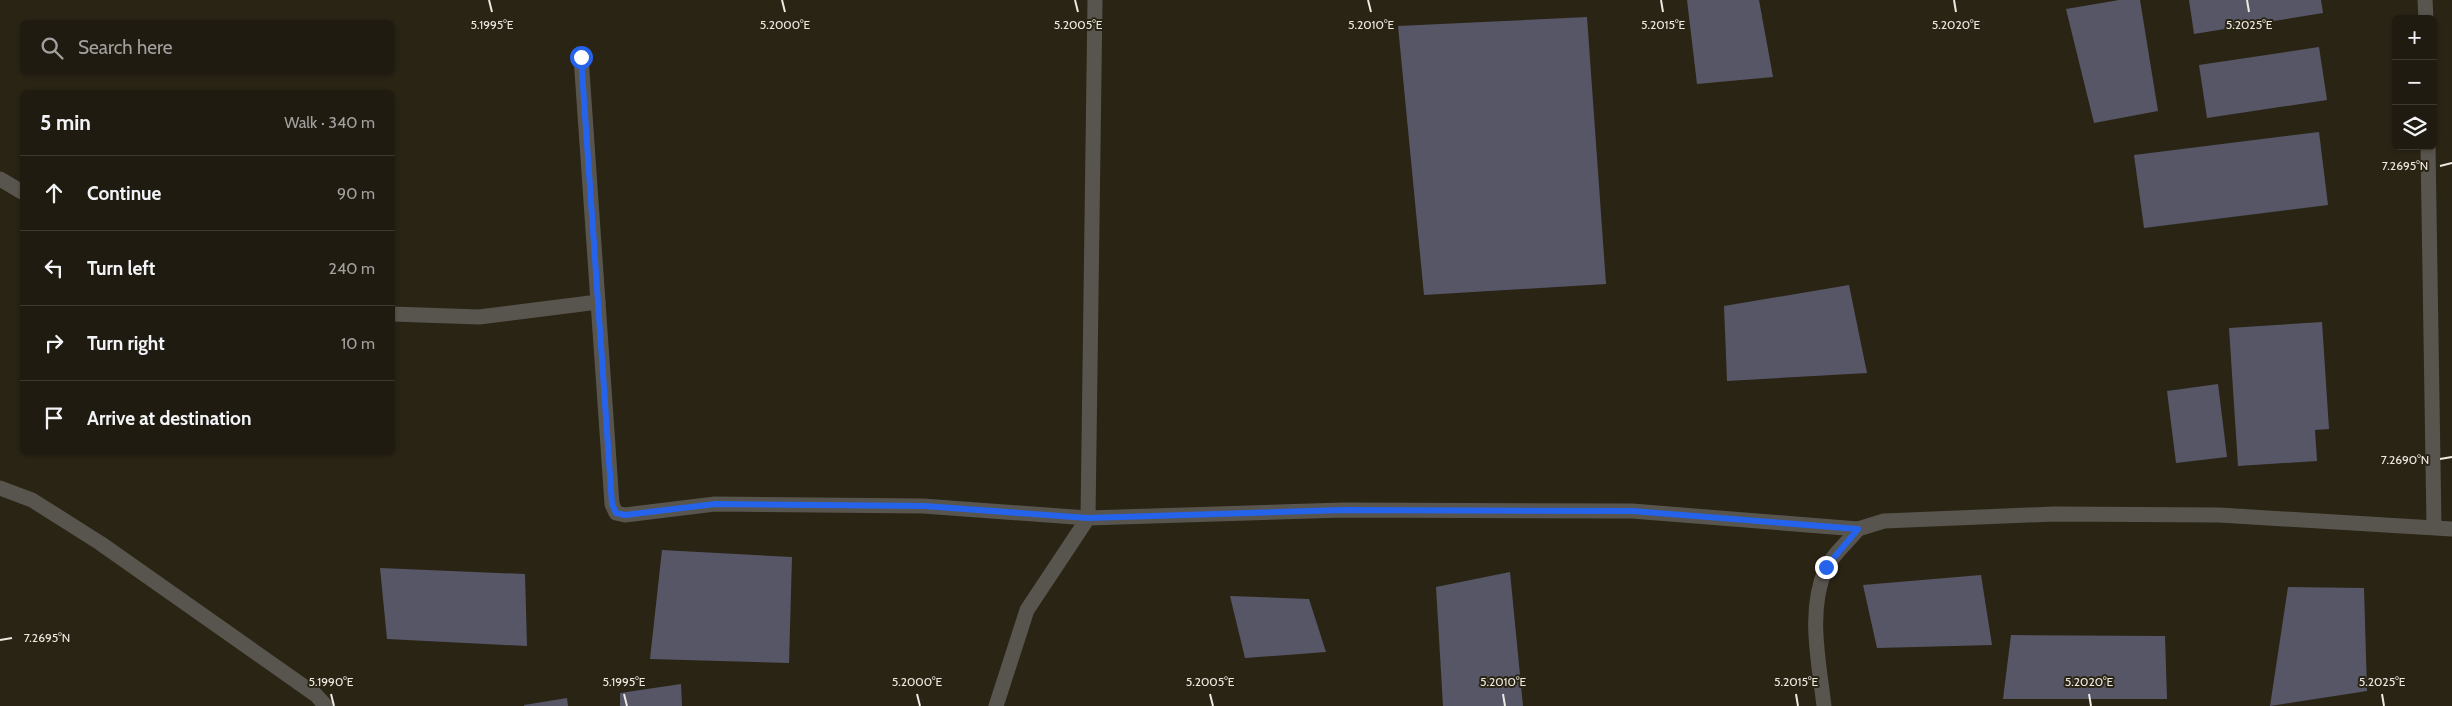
<!DOCTYPE html>
<html lang="en">
<head>
<meta charset="utf-8">
<style>
	body { margin:0; font-family:Cabin,sans-serif; background:#282419; color:#f1f3f6 }
	.controls { position:absolute; right:15px; top:15px; display:grid; overflow:hidden; border-radius:8px; box-shadow:0 1px 4px #0004 }
	.controls button { width:45px; height:45px; display:grid; place-items:center; padding:0; border:0; border-bottom:1px solid #3d3930; background:#201b10; color:#f1f3f6; font:25px sans-serif }
	.stop { position:absolute; width:15px; height:15px; margin:-11px; border:4px solid #2563eb; border-radius:50%; background:#fff }
	.stop.end { background:#2563eb; border-color:#fff; box-shadow:0 1px 5px #0008 }
	.list { margin:0; padding:0; list-style:none }
	h2 { display:flex; justify-content:space-between; align-items:center; height:65px; margin:0; padding:0 20px; font-size:21px }
	h2 small { font-size:16px; font-weight:400; color:#a2a19f }
	.list li { display:grid; grid-template-columns:32px 1fr auto; gap:15px; align-items:center; box-sizing:border-box; height:75px; padding:0 20px; border-top:1px solid #3d3930 }
	.list b { display:block; font-size:19px; white-space:nowrap }
	.list em { font-size:16px; font-style:normal; color:#a2a19f }
	.icon { flex:none; width:28px; height:28px; fill:none; stroke:currentColor; stroke-width:2; stroke-linecap:round; stroke-linejoin:round }
	.map { position:relative; flex:none; width:2452px; height:706px; overflow:hidden }
	.search { position:absolute; background:#201b10; box-shadow:0 1px 4px #0004; left:20px; top:20px; width:375px; height:55px; display:flex; align-items:center; gap:12px; box-sizing:border-box; padding:0 18px; border-radius:8px; color:#a2a19f; font-size:19px }
	.panel { position:absolute; background:#201b10; box-shadow:0 1px 4px #0004; left:20px; top:90px; width:375px; height:365px; border-radius:8px }
	.map>svg:first-child { display:block }
</style>
</head>
<body>
<div class="map">
<svg width="2452" height="706" viewBox="0 0 2452 706">
	<rect width="100%" height="100%" fill="#2a2415"/>
	<g fill="#575667">
		<path d="M1687,0H1759L1773,77L1697,84Z"/>
		<path d="M2119,0H2140L2158,111L2094,123L2066,9Z"/>
		<path d="M2189,0H2321L2323,13L2194,34Z"/>
		<path d="M1587,17L1606,284L1424,295L1398,26Z"/>
		<path d="M2319,47L2327,100L2207,118L2199,65Z"/>
		<path d="M2319,132L2328,205L2144,228L2134,155Z"/>
		<path d="M1849,285L1867,373L1727,381L1724,306Z"/>
		<path d="M2322,322L2329,429L2315,430L2317,461L2238,466L2229,328Z"/>
		<path d="M2218,384L2227,457L2176,463L2167,391Z"/>
		<path d="M662,550L792,557L789,663L650,659Z"/>
		<path d="M380,568L525,574L527,646L387,639Z"/>
		<path d="M1510,572L1523,706H1443L1436,587Z"/>
		<path d="M1981,575L1992,645L1877,648L1863,585Z"/>
		<path d="M2288,587L2364,588L2367,691L2270,706Z"/>
		<path d="M1230,596L1309,599L1326,652L1245,658Z"/>
		<path d="M2011,635L2165,636L2167,699H2003Z"/>
		<path d="M681,684L682,706H620V693Z"/>
		<path d="M567,698L568,706H524V705Z"/>
	</g>
	<g fill="none" stroke-linecap="round" stroke-linejoin="round">
		<g stroke="#58554e" stroke-width="15">
			<path d="M2425,0L2426,19"/>
			<path d="M581,57L612,504L616,513L625,515L715,504L923,506L1088,518L1343,510L1632,511L1858,529L1884,521L2054,514L2219,515L2452,529"/>
			<path d="M2428,146L2434,527"/>
			<path d="M0,179L22,192"/>
			<path d="M392,314L479,317L598,302"/>
			<path d="M0,488L32,500L100,543L316,695L326,706"/>
			<path d="M996,706L1027,610L1088,518L1095,0"/>
			<path d="M1824,706C1819,662 1807,611 1826,568C1833,554 1849,541 1858,529"/>
		</g>
	</g>
	<g fill="none" stroke-linecap="round" stroke-linejoin="round">
		<path stroke="#2563eb" stroke-width="6" d="M581,57L612,504L616,513L625,515L715,504L924,506L1088,518L1343,510L1632,511L1858,529L1826,567"/>
	</g>
	<path fill="none" stroke="#ede9e0" stroke-width="2" d="M489,0L492,12M782,0L785,12M1075,0L1078,12M1368,0L1371,12M1661,0L1663,12M1954,0L1956,12M2247,0L2249,12M2440,166L2452,163M2440,459L2452,457M0,640L12,638M331,694L334,706M624,694L627,706M917,694L920,706M1210,694L1213,706M1503,694L1505,706M1796,694L1798,706M2089,694L2091,706M2382,694L2384,706"/>
	<g font-size="12" text-anchor="middle" fill="#ede9e0" stroke="#2a2415" stroke-width="4" stroke-linejoin="round" paint-order="stroke">
		<text x="492" y="29">5.1995°E</text>
		<text x="785" y="29">5.2000°E</text>
		<text x="1078" y="29">5.2005°E</text>
		<text x="1371" y="29">5.2010°E</text>
		<text x="1663" y="29">5.2015°E</text>
		<text x="1956" y="29">5.2020°E</text>
		<text x="2249" y="29">5.2025°E</text>
		<text x="2405" y="170">7.2695°N</text>
		<text x="2405" y="464">7.2690°N</text>
		<text x="47" y="642">7.2695°N</text>
		<text x="331" y="686">5.1990°E</text>
		<text x="624" y="686">5.1995°E</text>
		<text x="917" y="686">5.2000°E</text>
		<text x="1210" y="686">5.2005°E</text>
		<text x="1503" y="686">5.2010°E</text>
		<text x="1796" y="686">5.2015°E</text>
		<text x="2089" y="686">5.2020°E</text>
		<text x="2382" y="686">5.2025°E</text>
	</g>
</svg>
<div class="controls">
<button>+</button>
<button>−</button>
<button><svg class="icon" aria-label="layers" viewBox="0 0 24 24"><path d="M12 4l9 5-9 5-9-5zM3 14l9 5 9-5"/></svg></button>
</div>
<div class="stop" style="left:581px;top:57px"></div>
<div class="stop end" style="left:1826px;top:567px"></div>
<div class="search"><svg class="icon" aria-label="search" viewBox="0 0 24 24"><circle cx="10" cy="10" r="6"/><path d="M15 15l6 6"/></svg>Search here</div>
<section class="panel">
<h2>5 min<small>Walk · 340 m</small></h2>
<ul class="list">
<li><svg class="icon" aria-label="ahead" viewBox="0 0 24 24"><path d="M12 20V5M6 11l6-6 6 6"/></svg><div><b>Continue</b></div><em>90 m</em></li>
<li><svg class="icon" aria-label="left" viewBox="0 0 24 24"><path d="M17 20v-9H6M10 6l-5 5 5 5"/></svg><div><b>Turn left</b></div><em>240 m</em></li>
<li><svg class="icon" aria-label="right" viewBox="0 0 24 24"><path d="M7 20v-9h11M14 6l5 5-5 5"/></svg><div><b>Turn right</b></div><em>10 m</em></li>
<li><svg class="icon" aria-label="arrive" viewBox="0 0 24 24"><path d="M6 21V4h12l-3 4 3 4H6"/></svg><div><b>Arrive at destination</b></div></li>
</ul>
</section>
</div>
</body>
</html>
